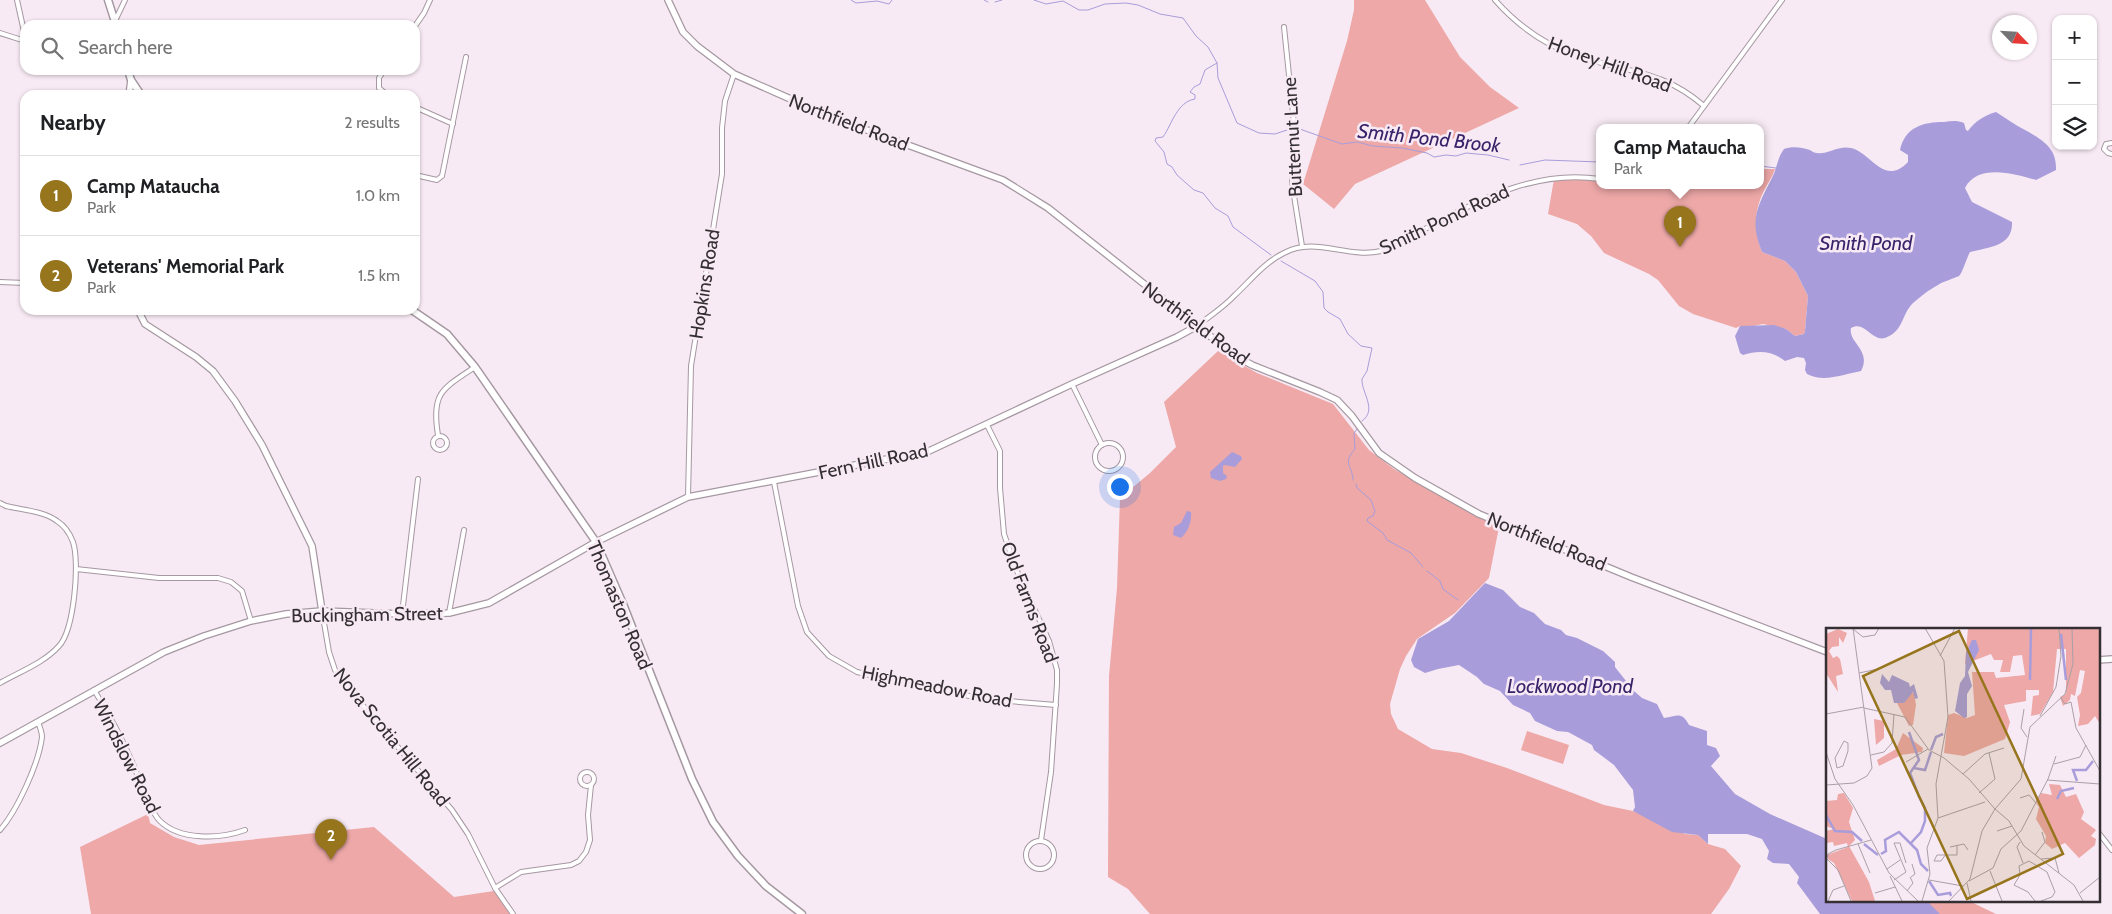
<!DOCTYPE html>
<html lang="en">
<head>
<meta charset="utf-8">
<style>
	body { margin:0; font-family:Cabin,sans-serif; background:#f2f2f2; color:#202124 }
	.controls { position:absolute; right:15px; top:15px; display:grid; overflow:hidden; border-radius:10px; box-shadow:0 1px 4px #0004 }
	.controls button { width:45px; height:45px; display:grid; place-items:center; padding:0; border:0; border-bottom:1px solid #e0e0e0; background:#fff; color:#202124; font:25px sans-serif }
	.compass { position:absolute; left:1992px; top:15px; width:45px; height:45px; border-radius:50%; background:#fff; box-shadow:0 1px 4px #0004; rotate:115deg }
	.you { position:absolute; left:1119px; top:486px; width:18px; height:18px; margin:-12px; border:4px solid #fff; border-radius:50%; background:#1a73e8; box-shadow:0 0 0 8px #1a73e833 }
	.badge { display:grid; place-items:center; width:32px; height:32px; border-radius:50%; background:#96751d; color:#fff; font-size:16px; font-weight:700 }
	.pin { position:absolute; translate:-50% -41px; filter:drop-shadow(0 1px 2px #0008) }
	.pin::after { content:''; position:absolute; top:26px; width:18px; height:15px; background:inherit; clip-path:polygon(0 0,100% 0,50% 100%) }
	.popup { position:absolute; left:1596px; top:124px; width:168px; height:65px; box-sizing:border-box; display:grid; place-content:center; border-radius:10px; background:#fff; filter:drop-shadow(0 1px 4px #0005); font-size:16px; white-space:nowrap; color:#757577 }
	.popup b { font-size:19px; color:#202124 }
	.popup::after { content:''; position:absolute; left:50%; top:100%; margin-left:-10px; border:10px solid transparent; border-top-color:#fff }
	.list { margin:0; padding:0; list-style:none }
	h2 { display:flex; justify-content:space-between; align-items:center; height:65px; margin:0; padding:0 20px; font-size:21px }
	h2 small { font-size:16px; font-weight:400; color:#757577 }
	.list li { display:grid; grid-template-columns:32px 1fr auto; gap:15px; align-items:center; box-sizing:border-box; height:80px; padding:0 20px; border-top:1px solid #e0e0e0 }
	.list b { display:block; font-size:19px; white-space:nowrap }
	.list p { margin:0; font-size:16px; white-space:nowrap; color:#757577 }
	.list em { font-size:16px; font-style:normal; color:#757577 }
	.icon { flex:none; width:28px; height:28px; fill:none; stroke:currentColor; stroke-width:2; stroke-linecap:round; stroke-linejoin:round }
	.map { position:relative; flex:none; width:2112px; height:914px; overflow:hidden }
	.search { position:absolute; background:#fff; box-shadow:0 1px 4px #0004; left:20px; top:20px; width:400px; height:55px; display:flex; align-items:center; gap:12px; box-sizing:border-box; padding:0 18px; border-radius:15px; color:#757577; font-size:19px }
	.panel { position:absolute; background:#fff; box-shadow:0 1px 4px #0004; left:20px; top:90px; width:400px; height:225px; border-radius:15px }
	.map>svg:first-child { display:block }
</style>
</head>
<body>
<div class="map">
<svg width="2112" height="914" viewBox="0 0 2112 914">
	<rect width="100%" height="100%" fill="#f8eaf4"/>
	<g fill="#eda8a7">
		<path d="M1354,0H1425L1460,57L1490,87L1519,108L1355,184L1334,209L1303,184L1347,41L1354,10Z"/>
		<path d="M1760,169H1775C1773,176 1769,181 1766,187C1754,208 1753,230 1762,252L1785,261L1796,272L1808,296L1805,331L1804,334L1795,336L1786,329L1763,324L1753,326H1740L1736,328L1693,314L1679,306L1658,280L1649,274L1604,253L1591,236L1577,224L1548,214L1554,179L1580,177L1600,181V186H1760Z"/>
		<path d="M1218,351L1257,373L1333,404L1369,450L1394,469L1474,515L1499,527L1489,578L1455,613L1417,639L1406,656L1400,669L1390,704L1391,714L1398,729L1432,749L1461,753L1507,768L1604,805L1633,811L1685,834L1698,835L1708,844L1725,849L1741,866L1729,889L1711,914H1150L1128,889L1108,877L1109,676L1117,588L1120,498L1150,473L1176,447L1164,402Z"/>
		<path d="M1527,731L1569,745L1563,764L1521,750Z"/>
		<path d="M148,814L150,823L174,837L199,845L374,827L454,897L494,891L510,914H91L80,847Z"/>
		<path d="M1832,900H1967L1996,914H1832Z"/>
	</g>
	<g fill="#a89dda">
		<path d="M1996,112C2006,118 2015,125 2025,130C2043,140 2057,148 2056,170L2036,180C2015,174 1978,163 1965,188L1972,202L2012,222C2013,247 1988,247 1970,252C1967,257 1962,274 1959,276C1953,279 1944,281 1938,285C1930,289 1920,297 1913,303C1901,315 1904,331 1885,338C1872,342 1865,320 1851,328C1848,343 1872,350 1861,371C1844,374 1824,383 1807,374L1805,370L1806,363L1804,358L1797,357L1785,361C1772,351 1759,350 1743,355L1740,353L1735,336L1740,326L1774,325L1786,329L1795,336L1804,334L1805,331L1808,296L1796,272L1785,261L1762,252C1749,220 1757,207 1772,178C1777,169 1777,158 1784,149C1791,146 1802,147 1810,150C1812,151 1814,153 1817,153C1827,155 1838,145 1851,148C1872,153 1884,187 1908,162V155L1900,150C1905,127 1923,122 1944,122C1951,121 1957,120 1964,123L1966,130L1968,131C1974,122 1985,115 1996,112Z"/>
		<path d="M1232,452L1241,456L1242,459L1235,467L1225,465L1223,466V473L1227,476L1226,479L1220,481L1211,478L1210,472Z"/>
		<path d="M1187,511L1191,512C1192,521 1188,532 1181,538L1173,535L1174,527L1181,523Z"/>
		<path d="M1485,583L1503,590L1520,607L1534,613L1545,624L1561,630L1566,635L1577,638L1603,651L1615,662V667L1634,691L1642,698L1657,704L1664,718C1677,716 1682,711 1689,725L1707,731V745L1716,748L1720,756L1711,766L1735,794L1770,814L1827,839V900H1926L1940,914H1820L1797,883L1799,877L1789,864L1773,863L1767,859L1769,851L1762,839L1747,834H1708V844L1698,835L1672,832L1633,811L1635,807L1633,790L1614,765L1594,750L1592,745L1568,732L1557,731L1535,721L1530,713L1513,705L1500,691L1484,684L1477,677L1459,665L1438,669L1425,673L1414,667L1411,660L1418,639L1449,621Z"/>
	</g>
	<g fill="none" stroke-linecap="round" stroke-linejoin="round">
		<g stroke="#a89dda" stroke-width="1">
			<path d="M851,0L856,3L877,1L889,4L892,0"/>
			<path d="M984,0L988,2"/>
			<path d="M1034,0L1046,4L1063,1L1079,10H1088L1105,4L1126,3L1138,5L1160,14L1183,18L1196,36L1208,47L1217,63L1218,78L1237,123L1259,133L1275,134L1293,128"/>
			<path d="M995,2L1002,0"/>
			<path d="M1217,63L1205,70L1200,84L1194,87L1190,92L1195,95V99C1177,102 1172,124 1163,137L1156,138L1155,141L1164,152L1167,164L1172,167L1177,175L1186,183L1194,190L1203,193L1215,208L1228,216L1233,227L1271,255"/>
			<path d="M1297,128L1342,144L1357,142L1373,146L1402,148L1427,153L1434,157L1446,155L1456,156L1466,153L1488,155L1509,160"/>
			<path d="M1520,165L1545,160L1599,162"/>
			<path d="M1760,166L1776,168"/>
			<path d="M1281,261L1315,281L1323,292L1324,308L1328,312L1340,319L1348,334L1361,346L1372,348L1367,371L1362,379C1361,392 1378,410 1362,421"/>
			<path d="M1353,480C1352,464 1342,464 1355,449L1354,433L1357,429"/>
			<path d="M1356,484L1357,488L1371,500L1375,511L1373,516L1368,518L1367,521L1383,533L1387,540L1411,553L1423,567"/>
			<path d="M1427,571L1440,581L1443,589L1458,600"/>
		</g>
		<g stroke="#a598a1" stroke-width="6">
			<g id="street">
				<path d="M17,0L25,36"/>
				<path d="M1495,0C1517,25 1545,45 1577,56C1625,72 1663,70 1704,106"/>
				<path d="M115,21L125,0"/>
				<path d="M415,26L424,13L430,0"/>
				<path d="M1284,27L1295,133L1292,183L1302,246"/>
				<path d="M0,33L25,41"/>
				<path d="M384,70L379,78V88L387,95"/>
				<path d="M415,107L453,124"/>
				<path d="M1688,128L1782,0"/>
				<path d="M2112,143L2106,144L2104,149L2108,153L2112,154"/>
				<path d="M415,175L437,180L442,176L466,57"/>
				<path d="M0,282L25,283"/>
				<path d="M1197,326C1210,316 1224,307 1235,295C1250,281 1265,262 1284,253C1315,236 1348,259 1381,251C1396,247 1411,236 1425,229C1480,200 1535,169 1600,179"/>
				<path d="M1072,384L1102,445"/>
				<path d="M987,425L1000,451V488L1004,534L1016,569L1049,641L1057,670V684L1051,772L1041,840"/>
				<path d="M438,435C431,393 442,389 475,367"/>
				<circle cx="440" cy="443" r="7"/>
				<circle cx="1109" cy="457" r="14"/>
				<path d="M774,482L798,606L807,632L829,656L857,672L882,678L984,699L1056,705"/>
				<path d="M688,497L691,366L722,174V128L725,101L734,74"/>
				<path d="M0,503L6,506C22,510 44,511 57,521C65,526 70,534 73,542C80,563 74,630 59,646C44,663 19,672 0,683"/>
				<path d="M76,569L159,578H218L231,582L242,591L251,621"/>
				<path d="M322,611L329,652L335,670L372,717L452,810L468,834L495,888L513,914"/>
				<path d="M449,613L464,530"/>
				<path d="M402,614L418,479"/>
				<path d="M94,690C109,714 122,738 133,764C139,778 149,809 159,820C179,841 220,839 245,830"/>
				<circle cx="587" cy="779" r="7"/>
				<path d="M0,830C17,811 39,763 42,737C42,732 40,727 38,722"/>
				<path d="M2098,832L2112,850"/>
				<circle cx="1040" cy="855" r="14"/>
				<path d="M495,888L521,872L571,865L579,861L586,852L590,840L588,815L591,785"/>
			</g>
		</g>
		<g stroke="#a598a1" stroke-width="8">
			<g id="secondary">
				<path d="M668,0L683,32L697,46L734,74L829,116L1003,180L1048,208L1234,355L1252,365L1320,392L1337,400L1352,416L1379,453L1415,478L1479,514L1631,577L1827,652"/>
				<path d="M129,95L131,80"/>
				<path d="M138,310L145,324L196,357L213,371L235,401L262,445L312,546L322,611"/>
				<path d="M2098,660L2112,659"/>
				<path d="M0,743L164,652L204,636L251,621L286,614L322,611L402,614L449,613L489,603L596,542L688,497L929,451L1072,384L1177,337L1197,326"/>
			</g>
		</g>
		<g stroke="#a598a1" stroke-width="9">
			<g id="primary">
				<path d="M108,0L116,25"/>
				<path d="M128,70L131,80L141,95"/>
				<path d="M412,310L447,334L475,367L596,542L623,604L692,779L713,822L738,856L766,886L802,914"/>
			</g>
		</g>
		<use href="#street" stroke="#fff" stroke-width="4"/>
		<use href="#secondary" stroke="#fff" stroke-width="5.5"/>
		<use href="#primary" stroke="#fff" stroke-width="6"/>
	</g>
	<g text-anchor="middle" stroke-width="5" stroke-linejoin="round" paint-order="stroke">
		<g font-size="19" fill="#342f33" stroke="#f8eaf4">
			<text transform="translate(1610 64) rotate(20)" y="7">Honey Hill Road</text>
			<text transform="translate(849 122) rotate(21)" y="7">Northfield Road</text>
			<text transform="translate(1292 137) rotate(-93)" y="7">Butternut Lane</text>
			<text transform="translate(1444 219) rotate(-25)" y="7">Smith Pond Road</text>
			<text transform="translate(704 284) rotate(-81)" y="7">Hopkins Road</text>
			<text transform="translate(1196 323) rotate(36)" y="7">Northfield Road</text>
			<text transform="translate(873 461) rotate(-12)" y="7">Fern Hill Road</text>
			<text transform="translate(1547 541) rotate(22)" y="7">Northfield Road</text>
			<text transform="translate(1030 602) rotate(69)" y="7">Old Farms Road</text>
			<text transform="translate(620 605) rotate(67)" y="7">Thomaston Road</text>
			<text transform="translate(367 614) rotate(-1)" y="7">Buckingham Street</text>
			<text transform="translate(937 686) rotate(11)" y="7">Highmeadow Road</text>
			<text transform="translate(392 737) rotate(51)" y="7">Nova Scotia Hill Road</text>
			<text transform="translate(127 756) rotate(63)" y="7">Windslow Road</text>
		</g>
		<g font-size="20" font-style="italic" fill="#38236a" stroke="#f8eaf4">
			<text transform="translate(1429 138) rotate(6)" y="7">Smith Pond Brook</text>
			<text x="1866" y="250">Smith Pond</text>
			<text x="1570" y="693">Lockwood Pond</text>
		</g>
	</g>
	<g transform="translate(1826 628)">
		<rect width="274" height="274" fill="#f8eaf4"/>
		<path d="M142,0H274V96L269,88L262,96L252,98L254,87L251,69L255,65L259,43L254,42L249,68L245,66L244,72L237,78L234,69L240,66V21H231L227,64L214,86L205,88L207,68L213,67V62H200V73L178,77L184,94L179,111L138,128L118,125L122,87L128,85L141,90L149,87L146,44H168L170,50L199,47L196,27L187,28L184,44H174L177,32H168L165,26L139,36ZM12,1L21,5L17,15L13,9V18L6,19L3,23L7,30L11,28L14,31L17,46L10,48L12,64L0,45V6ZM83,65H88L90,77L87,97L83,98L71,75H75ZM48,91L58,93V110L50,117ZM77,105L97,120L96,124L75,127L53,138L51,132L70,121ZM223,156L234,157L240,169L250,166L258,184L255,191L270,202L265,208L270,211L269,217L253,230L239,215L226,221L219,215L220,208L210,191L213,179L210,175L215,165L226,167ZM18,165L27,180L23,194L29,212L23,218L43,254L49,273H26L8,235L2,231L1,227L22,219L21,215L8,218L7,214L0,215V203L8,201L0,198V173L11,172L12,166Z" fill="#eda8a7"/>
		<path d="M146,12H150L153,22L142,44L146,58L141,66V89L138,90L129,83L134,55L139,48L140,25ZM56,46L63,54L66,47L83,55L84,59L88,56L92,70L89,71L87,64L78,75H68L65,62H59L54,55Z" fill="#a89dda"/>
		<path fill="none" stroke="#a89dda" stroke-width="2.5" d="M235,6L240,52M204,52L205,0M83,104L93,132L84,145L92,166M105,122L110,109L117,106M88,140L99,142L105,124M251,153L247,142H260L267,133M231,171L235,163L248,160M0,187L9,203L26,204L36,213M85,215L95,204L99,193V180L92,167M38,216L52,227M55,226L60,223L59,212L73,204L91,222L95,236L102,243M103,253L112,267L124,265L125,268"/>
		<path fill="none" stroke="#aa9fa7" stroke-width="1" d="M27,1L37,9L49,7L53,0M114,28L129,0M33,45L52,41M235,70L239,76L245,74L250,100L274,143M38,80L79,89L103,122L118,130L143,151L169,181M198,81L195,100L201,109M0,86L38,79M214,88L230,59L235,28L233,0M18,113L22,115V123L17,138L11,140L9,130ZM0,124L9,151L27,177L63,245L92,273M45,127L58,124L66,115L68,86M80,134L102,121M228,136L254,129L260,117M137,146L159,126L178,120M221,152L274,156M0,157L28,155L41,148L46,140L27,0M153,165L169,151L163,125M194,170L203,167L210,175M169,181L183,193L198,218L248,257L257,273M112,190L159,174M171,203L186,198M194,214L191,219L197,235M32,216L44,245M124,219L138,216L142,222M209,227L219,214L216,204M0,230L12,242L25,273M1,230L2,226L10,222L45,212M215,231L229,230L233,245M108,233L111,227H131V217M108,233H115L120,226M61,241L74,232M164,243L176,273M64,248L76,273M85,249L89,246L86,236M68,252L80,244L68,215H74L80,235M103,252L137,258M143,253L167,240L175,221L195,203L222,151L230,128M141,255L145,273M81,263L87,255L84,249M49,265L69,259M254,265L274,249M2,273L7,262L18,258M96,273L104,246L101,220L112,190L110,156L122,89L118,33L99,0M123,273L144,251L156,203L169,181L195,151L204,99L239,66L247,36L246,0M209,273L202,264L188,257L194,247L193,238L203,233L221,244L229,264L226,269L215,273"/>
		<path fill="#96751d" fill-opacity="0.15" stroke="#96751d" stroke-width="2.5" d="M133,3L237,226L141,271L37,48Z"/>
		<rect width="274" height="274" fill="none" stroke="#342f33" stroke-width="2.5"/>
	</g>
</svg>
<div class="controls">
<button>+</button>
<button>−</button>
<button><svg class="icon" aria-label="layers" viewBox="0 0 24 24"><path d="M12 4l9 5-9 5-9-5zM3 14l9 5 9-5"/></svg></button>
</div>
<svg class="compass" viewBox="-18 -18 36 36"><path d="M0-13l5 13h-10z" fill="#e53935"/><path d="M0 13l5-13h-10z" fill="#757577"/></svg>
<div class="you"></div>
<div class="pin badge" style="left:1680px;top:247px">1</div>
<div class="popup"><b>Camp Mataucha</b>Park</div>
<div class="pin badge" style="left:331px;top:860px">2</div>
<div class="search"><svg class="icon" aria-label="search" viewBox="0 0 24 24"><circle cx="10" cy="10" r="6"/><path d="M15 15l6 6"/></svg>Search here</div>
<section class="panel">
<h2>Nearby<small>2 results</small></h2>
<ul class="list">
<li><span class="badge">1</span><div><b>Camp Mataucha</b><p>Park</p></div><em>1.0 km</em></li>
<li><span class="badge">2</span><div><b>Veterans' Memorial Park</b><p>Park</p></div><em>1.5 km</em></li>
</ul>
</section>
</div>
</body>
</html>
